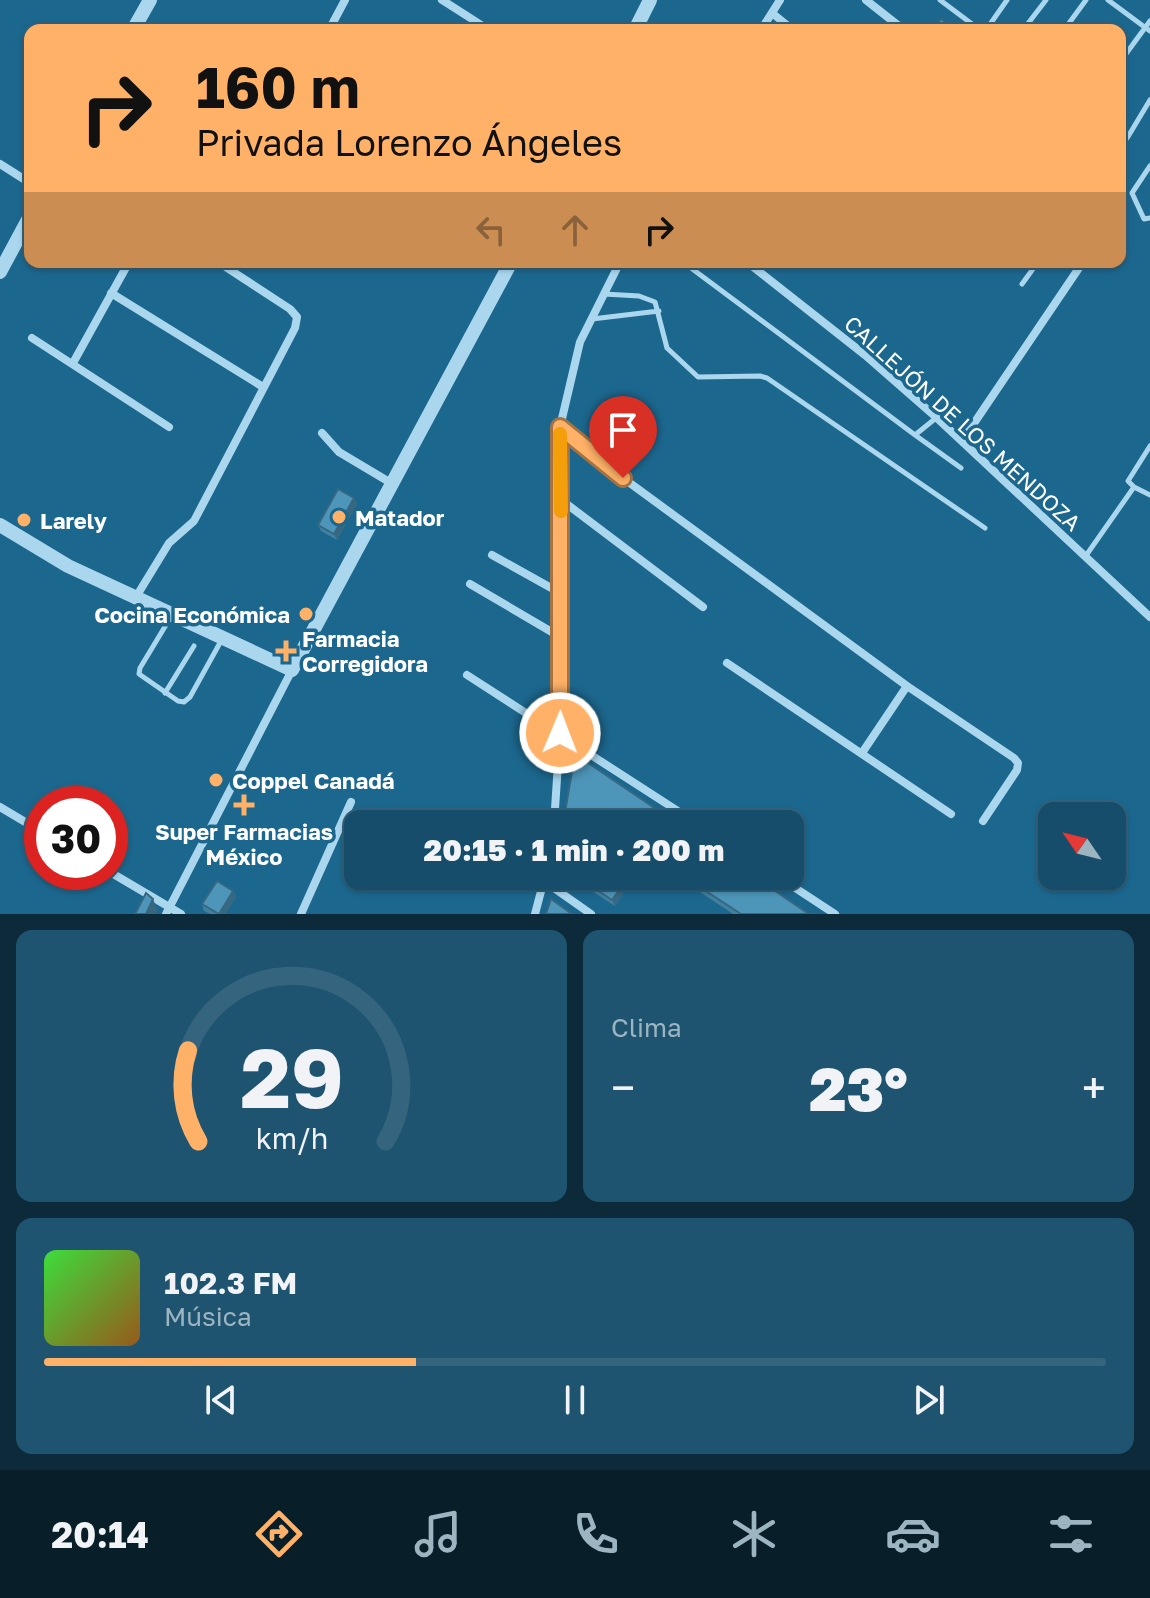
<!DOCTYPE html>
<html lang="es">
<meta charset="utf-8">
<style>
body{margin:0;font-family:"Golos Text",sans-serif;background:#1e5470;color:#f1f3f6;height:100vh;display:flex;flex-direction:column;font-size:30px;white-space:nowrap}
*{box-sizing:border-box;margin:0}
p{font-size:26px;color:#9db4c1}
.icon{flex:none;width:44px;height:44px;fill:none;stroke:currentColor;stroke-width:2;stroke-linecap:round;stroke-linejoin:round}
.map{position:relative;height:914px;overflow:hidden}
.details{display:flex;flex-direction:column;gap:16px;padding:16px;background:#0c2a3a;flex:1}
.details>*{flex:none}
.banner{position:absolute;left:24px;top:24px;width:1102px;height:244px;border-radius:16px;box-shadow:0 2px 6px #0004,0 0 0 2px #34647e;background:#feb167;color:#111;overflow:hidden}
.needle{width:52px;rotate:305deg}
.tools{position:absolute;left:1038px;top:802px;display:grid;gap:16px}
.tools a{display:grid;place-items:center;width:88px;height:88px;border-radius:16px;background:#154d6a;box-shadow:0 2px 6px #0004,0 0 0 2px #34647e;font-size:40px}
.speed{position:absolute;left:24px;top:786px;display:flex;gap:16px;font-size:40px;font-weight:700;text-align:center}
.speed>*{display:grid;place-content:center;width:104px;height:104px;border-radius:50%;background:#154d6a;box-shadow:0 2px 6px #0004,0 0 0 2px #34647e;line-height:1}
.speed .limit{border:12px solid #d22;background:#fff;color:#111}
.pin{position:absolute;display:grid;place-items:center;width:68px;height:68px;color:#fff;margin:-82px -34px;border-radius:50% 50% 50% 0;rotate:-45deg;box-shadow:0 0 8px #0007}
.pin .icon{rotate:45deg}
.me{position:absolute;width:88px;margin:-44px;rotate:1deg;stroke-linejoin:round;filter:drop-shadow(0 0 6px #0008)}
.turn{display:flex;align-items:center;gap:28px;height:168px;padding:0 40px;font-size:36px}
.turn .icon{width:104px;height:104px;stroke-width:2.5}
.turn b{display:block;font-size:56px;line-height:68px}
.lanes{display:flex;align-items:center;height:76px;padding:0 40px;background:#0003;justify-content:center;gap:40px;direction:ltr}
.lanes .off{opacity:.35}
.big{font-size:60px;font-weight:800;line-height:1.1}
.details .tile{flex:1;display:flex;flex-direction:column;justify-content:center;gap:12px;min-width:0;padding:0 28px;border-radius:16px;background:#1e5470}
.details .dial{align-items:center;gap:0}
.dial svg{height:208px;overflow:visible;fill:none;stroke:#34647e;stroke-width:7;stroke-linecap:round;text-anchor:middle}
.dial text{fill:#f1f3f6;stroke:none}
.song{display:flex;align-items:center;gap:24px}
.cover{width:96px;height:96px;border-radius:12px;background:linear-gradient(135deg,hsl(120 70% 55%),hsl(30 70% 35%))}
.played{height:8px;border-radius:4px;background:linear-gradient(90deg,#feb167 35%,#34647e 35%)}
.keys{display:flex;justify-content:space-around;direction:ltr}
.heat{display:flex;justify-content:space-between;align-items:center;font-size:44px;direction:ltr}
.details .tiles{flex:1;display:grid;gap:16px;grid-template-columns:1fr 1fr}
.tile:last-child{grid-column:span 2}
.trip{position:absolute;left:344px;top:810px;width:460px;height:80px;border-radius:16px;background:#154d6a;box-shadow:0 2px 6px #0004,0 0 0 2px #34647e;font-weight:800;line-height:80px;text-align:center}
.tab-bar{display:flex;height:128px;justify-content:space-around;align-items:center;background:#081f2a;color:#9db4c1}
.tab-bar .icon{width:56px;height:56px}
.tab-bar .active{color:#feb167}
.tab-bar b{font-size:36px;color:#f1f3f6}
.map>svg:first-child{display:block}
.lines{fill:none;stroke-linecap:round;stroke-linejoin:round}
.service{stroke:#aad7ee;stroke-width:5}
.minor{stroke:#aad7ee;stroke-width:8}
.tertiary{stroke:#aad7ee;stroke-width:14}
.wall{fill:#42809f}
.shaded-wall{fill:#366882}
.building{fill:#4d95b9;stroke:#366882;stroke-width:2}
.route-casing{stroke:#a57343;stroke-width:20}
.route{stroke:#feb167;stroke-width:14}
.slow{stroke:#f59e0b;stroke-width:14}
.poi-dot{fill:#feb167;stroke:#1c678e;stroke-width:3}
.labels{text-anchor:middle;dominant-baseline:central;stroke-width:7;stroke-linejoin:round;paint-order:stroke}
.street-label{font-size:22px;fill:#fff;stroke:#1c678e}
.poi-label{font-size:22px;font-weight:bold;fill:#fff;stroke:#1c678e;text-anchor:start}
</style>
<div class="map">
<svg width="1150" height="914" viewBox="0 0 1150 914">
<rect width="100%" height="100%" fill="#1c678e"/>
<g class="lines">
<!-- service -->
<path class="service" d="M940,0L980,30
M1108,0L1150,31
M986,30L1007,0
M1023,30L1046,0
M1064,30L1086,0
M1120,62L1150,21
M1120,129L1129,135L1150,100
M1120,148L1129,135
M1150,166L1132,193L1144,219L1150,218
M683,262L915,435
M1022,284L1038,262
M604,294L639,296L655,302L667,348L698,377L760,376L767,378L985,528
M592,319L659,311
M936,418L915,435L961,468
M1150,446L1128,481L1134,487L1150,495
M1085,557L1134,487
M172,615L140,668L139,674L178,701L184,702L190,697L221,641
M165,693L194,646"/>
<!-- minor -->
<path class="minor" d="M442,0L489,30
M866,0L904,30
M772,13L793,30
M329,30L345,0
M761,30L780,0
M0,164L30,183
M747,262L865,355L937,418L1150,617
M111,293L263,387
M32,338L169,427
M73,363L129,262
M560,427L623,478L907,686L1014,758L1018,763L1017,770L983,821
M322,433L339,452L391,483
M962,441L1083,262
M560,499L703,607
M492,555L562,594
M470,584L562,638
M136,597L169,543L194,521L295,328L297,317L290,309L218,262
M727,663L951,814
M467,675L698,824
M862,753L907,686
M0,807L42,832
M554,824L560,733V427L580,342L620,262
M110,872L181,914
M777,876L835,914
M544,881L591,914
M166,914L292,670
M301,914L351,802
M535,914L545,876"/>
<!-- tertiary -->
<path class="tertiary" d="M133,30L150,0
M635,30L650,0
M0,272L30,216
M0,525L68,566L292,670L511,262"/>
</g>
<!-- wall -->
<path class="wall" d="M354,498L357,504L337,540L321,531L318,525Z
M569,876H611L622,886L624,892L615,906Z
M676,876H753L809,914H733Z
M233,891L236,897L225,914H210L204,911L202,904Z"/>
<!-- shaded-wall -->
<path class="shaded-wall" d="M354,498L357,504L337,540L334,534Z
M622,886L624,892L615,906L612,900Z
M233,891L236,897L225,914H219Z
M153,899L158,911L156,914H146Z"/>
<!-- building -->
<path class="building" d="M941,19L956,30H933Z
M338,489L354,498L334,534L318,525Z
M575,754L678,824H605L597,819L594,824H563Z
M576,876H611L622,886L612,900Z
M683,876H753L809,914H741Z
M217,881L233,891L219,914L202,904Z
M146,893L153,899L146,914H135Z
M551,899L572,914H546Z"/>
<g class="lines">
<!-- route casing -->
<g class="route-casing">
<path id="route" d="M560,733V427L623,478"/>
</g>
<!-- route -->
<use href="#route" class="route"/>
<!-- slow -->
<path class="slow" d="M560,434L561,511"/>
</g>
<!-- markers -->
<g class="poi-dot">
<circle cx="339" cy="517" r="8"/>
<circle cx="24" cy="520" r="8"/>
<circle cx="306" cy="614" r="8"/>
<path d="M282 639h8v8h8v8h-8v8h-8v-8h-8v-8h8z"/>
<circle cx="216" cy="780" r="8"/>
<path d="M240 793h8v8h8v8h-8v8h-8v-8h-8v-8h8z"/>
</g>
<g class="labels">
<!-- street labels -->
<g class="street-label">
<text transform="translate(963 423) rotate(42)">CALLEJÓN DE LOS MENDOZA</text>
</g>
<!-- poi labels -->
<g class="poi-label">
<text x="355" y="517">Matador</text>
<text x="40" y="520">Larely</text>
<text x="290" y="614" text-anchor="end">Cocina Económica</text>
<text x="302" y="638">Farmacia<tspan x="302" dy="25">Corregidora</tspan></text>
<text x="232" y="780">Coppel Canadá</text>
<text x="244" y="831" text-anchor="middle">Super Farmacias<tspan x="244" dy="25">México</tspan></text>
</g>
</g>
</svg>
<div class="tools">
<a><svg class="needle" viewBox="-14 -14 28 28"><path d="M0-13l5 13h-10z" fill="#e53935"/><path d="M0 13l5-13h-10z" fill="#9db4c1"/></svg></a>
</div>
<div class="speed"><div class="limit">30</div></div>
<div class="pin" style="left:623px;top:478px;background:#d93025"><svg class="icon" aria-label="arrive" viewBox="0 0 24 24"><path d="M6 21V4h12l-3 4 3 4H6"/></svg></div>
<svg class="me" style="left:560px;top:733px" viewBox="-20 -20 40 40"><circle r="17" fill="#feb167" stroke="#fff" stroke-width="3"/><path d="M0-11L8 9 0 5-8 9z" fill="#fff"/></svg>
<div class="trip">20:15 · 1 min · 200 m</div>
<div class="banner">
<div class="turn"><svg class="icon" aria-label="right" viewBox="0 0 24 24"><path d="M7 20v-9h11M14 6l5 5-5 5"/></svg><div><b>160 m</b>Privada Lorenzo Ángeles</div></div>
<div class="lanes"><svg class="icon off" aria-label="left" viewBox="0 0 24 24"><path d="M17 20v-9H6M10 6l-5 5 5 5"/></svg><svg class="icon off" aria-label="ahead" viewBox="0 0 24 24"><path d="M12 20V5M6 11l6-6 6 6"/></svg><svg class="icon" aria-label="right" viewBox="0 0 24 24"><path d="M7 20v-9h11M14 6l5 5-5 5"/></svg></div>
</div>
</div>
<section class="details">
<div class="tiles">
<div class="tile dial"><svg viewBox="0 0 100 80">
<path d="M14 69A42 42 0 1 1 86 69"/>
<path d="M14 69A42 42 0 0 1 10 34" stroke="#feb167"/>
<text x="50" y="56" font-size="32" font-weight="700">29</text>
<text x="50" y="72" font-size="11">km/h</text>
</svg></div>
<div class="tile"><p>Clima</p>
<div class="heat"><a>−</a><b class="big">23°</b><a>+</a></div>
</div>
<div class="tile">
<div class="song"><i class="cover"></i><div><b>102.3 FM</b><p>Música</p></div></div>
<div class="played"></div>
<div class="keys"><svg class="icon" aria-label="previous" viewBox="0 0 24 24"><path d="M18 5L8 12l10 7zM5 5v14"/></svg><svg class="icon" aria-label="pause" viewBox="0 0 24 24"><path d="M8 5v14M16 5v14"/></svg><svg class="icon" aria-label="next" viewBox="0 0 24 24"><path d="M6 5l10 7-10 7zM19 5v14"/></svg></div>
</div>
</div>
</section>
<nav class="tab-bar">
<b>20:14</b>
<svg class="icon active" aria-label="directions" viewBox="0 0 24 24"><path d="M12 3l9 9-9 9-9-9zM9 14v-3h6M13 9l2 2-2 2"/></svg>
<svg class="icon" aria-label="music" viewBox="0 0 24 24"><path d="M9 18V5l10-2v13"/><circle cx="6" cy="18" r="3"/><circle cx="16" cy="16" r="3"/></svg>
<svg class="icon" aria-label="phone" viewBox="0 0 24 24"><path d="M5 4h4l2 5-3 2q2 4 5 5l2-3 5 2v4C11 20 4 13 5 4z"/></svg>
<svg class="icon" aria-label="climate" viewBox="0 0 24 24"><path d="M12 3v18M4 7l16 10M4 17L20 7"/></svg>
<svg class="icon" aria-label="car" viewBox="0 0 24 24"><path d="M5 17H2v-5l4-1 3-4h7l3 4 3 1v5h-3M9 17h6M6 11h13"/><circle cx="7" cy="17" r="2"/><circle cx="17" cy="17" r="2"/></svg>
<svg class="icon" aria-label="filters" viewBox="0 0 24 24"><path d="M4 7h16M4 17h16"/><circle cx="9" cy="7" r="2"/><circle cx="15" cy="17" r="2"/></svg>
</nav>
